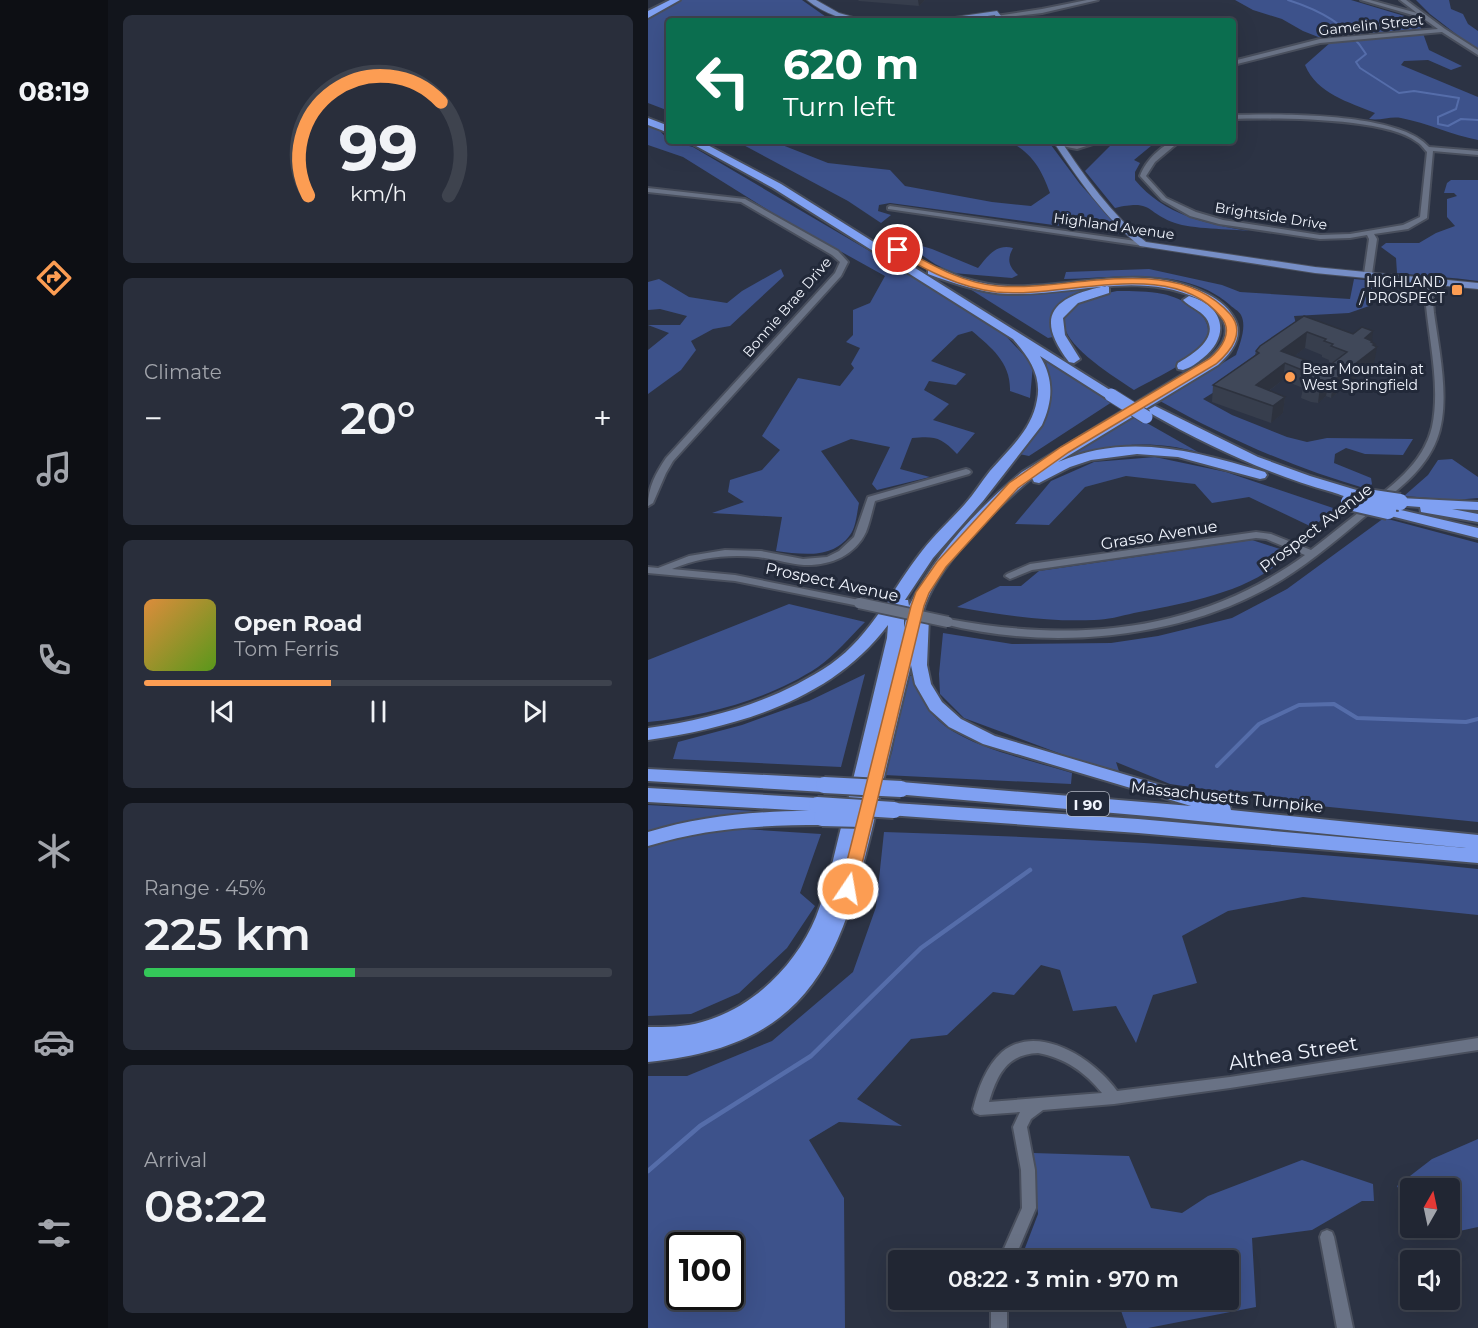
<!DOCTYPE html>
<meta charset="utf-8">
<style>
body{margin:0;font-family:Montserrat,sans-serif;background:#292e3b;color:#f1f3f6;height:100vh;display:flex;flex-direction:column;font-size:22px;white-space:nowrap}
*{box-sizing:border-box;margin:0}
p{font-size:20px;color:#a2a5ac}
.icon{flex:none;width:33px;height:33px;fill:none;stroke:currentColor;stroke-width:2;stroke-linecap:round;stroke-linejoin:round}
.map{position:relative;flex:1;overflow:hidden}
.sheet{display:flex;flex-direction:column;gap:15px;padding:15px;background:#12151c;width:540px}
.sheet>*{flex:none}
.top-card{position:absolute;left:18px;top:18px;width:570px;height:126px;border-radius:6px;box-shadow:0 6px 24px #0002,0 0 0 2px #3e434e;background:#0b6e4f;color:#fff;overflow:hidden}
.needle{width:39px;rotate:9deg}
.tools{position:absolute;left:752px;top:1178px;display:grid;gap:12px}
.tools a{display:grid;place-items:center;width:60px;height:60px;border-radius:6px;background:#212633;box-shadow:0 6px 24px #0002,0 0 0 2px #3e434e;font-size:30px}
.speed{position:absolute;left:18px;top:1232px;display:flex;gap:12px;font-size:30px;font-weight:700;text-align:center}
.speed>*{display:grid;place-content:center;width:78px;height:78px;border-radius:50%;background:#212633;box-shadow:0 6px 24px #0002,0 0 0 2px #3e434e;line-height:1}
.speed .limit{border:3px solid #111;border-radius:9px;background:#fff;color:#111}
.pin{position:absolute;display:grid;place-items:center;width:51px;height:51px;color:#fff;margin:-26px;border:3px solid #fff;border-radius:50%;box-shadow:0 2px 6px #0007}
.me{position:absolute;width:66px;margin:-33px;rotate:12deg;stroke-linejoin:round;filter:drop-shadow(0 0 4px #0008)}
.turn{display:flex;align-items:center;gap:21px;height:126px;padding:0 18px;font-size:27px}
.turn .icon{width:78px;height:78px;stroke-width:2.5}
.turn b{display:block;font-size:42px;line-height:51px}
.big{font-size:45px;font-weight:600;line-height:1.1}
.sheet .tile{flex:1;display:flex;flex-direction:column;justify-content:center;gap:9px;min-width:0;padding:0 21px;border-radius:9px;background:#292e3b}
.sheet .dial{align-items:center;gap:0}
.dial svg{height:156px;overflow:visible;fill:none;stroke:#3e434e;stroke-width:7;stroke-linecap:round;text-anchor:middle}
.dial text{fill:#f1f3f6;stroke:none}
.song{display:flex;align-items:center;gap:18px}
.cover{width:72px;height:72px;border-radius:9px;background:linear-gradient(135deg,hsl(30 70% 55%),hsl(90 70% 35%))}
.played{height:6px;border-radius:3px;background:linear-gradient(90deg,#fc9d53 40%,#3e434e 40%)}
.keys{display:flex;justify-content:space-around;direction:ltr}
.heat{display:flex;justify-content:space-between;align-items:center;font-size:33px;direction:ltr}
.charge{height:9px;border-radius:4px;background:linear-gradient(90deg,#34c759 45%,#3e434e 0)}
.trip{position:absolute;left:240px;top:1250px;width:351px;height:60px;border-radius:6px;background:#212633;box-shadow:0 6px 24px #0002,0 0 0 2px #3e434e;font-weight:600;line-height:60px;text-align:center}
main{display:flex;flex:1;min-height:0}
.tab-bar{display:flex;flex-direction:column;width:108px;justify-content:space-around;align-items:center;background:#0d0f14;color:#a2a5ac}
.tab-bar .icon{width:42px;height:42px}
.tab-bar .current{color:#fc9d53}
.tab-bar b{font-size:27px;color:#f1f3f6}
.map>svg:first-child{display:block}
.green{fill:#3d528b;fill-rule:evenodd}
.lines{fill:none;stroke-linecap:round;stroke-linejoin:round}
.stream-far2{stroke:#556daa;stroke-width:2}
.stream-far1{stroke:#556daa;stroke-width:4}
.stream{stroke:#556daa;stroke-width:4.5}
.minor-casing{stroke:#494f5d;stroke-width:4}
.major-casing{stroke:#494f5d;stroke-width:2}
.highway-casing{stroke:#494f5d;stroke-width:4}
.minor{fill:#697285;fill-rule:evenodd}
.major{fill:#768ec6;fill-rule:evenodd}
.highway{fill:#7fa0f2;fill-rule:evenodd}
.minor-bridge-casing{stroke:#494f5d;stroke-width:14;stroke-linecap:butt}
.highway-bridge-far1-casing{stroke:#494f5d;stroke-width:15;stroke-linecap:butt}
.highway-bridge-casing{stroke:#494f5d;stroke-width:20;stroke-linecap:butt}
.minor-bridge{stroke:#697285;stroke-width:10}
.highway-bridge-far1{stroke:#7fa0f2;stroke-width:13}
.highway-bridge{stroke:#7fa0f2;stroke-width:16}
.wall{fill:#373e4d;fill-rule:evenodd}
.shaded-wall{fill:#2d323e}
.building{fill:#404859;stroke:#2d323e;stroke-width:1.5;fill-rule:evenodd}
.route{fill:#fc9d53;stroke:#a46636;stroke-width:1.5}
.poi-dot{fill:#fc9d53;stroke:#222939;stroke-width:2}
.labels{text-anchor:middle;dominant-baseline:central;stroke-width:6;stroke-linejoin:round;paint-order:stroke}
.far-street-label{font-size:14px;fill:#f1f5fe;stroke:#222939}
.far-poi-label{font-size:14px;fill:#f1f5fe;stroke:#222939;text-anchor:end}
.shield{fill:#222939;stroke:#b3b8c3;stroke-width:1.5}
.shield-label{font-size:15px;font-weight:bold;fill:#f1f5fe}
.street-label{font-size:16px;fill:#f1f5fe;stroke:#222939}
.near-street-label{font-size:20px;fill:#f1f5fe;stroke:#222939}
</style>
<main>
<nav class="tab-bar">
<b>08:19</b>
<svg class="icon current" aria-label="directions" viewBox="0 0 24 24"><path d="M12 3l9 9-9 9-9-9zM9 14v-3h6M13 9l2 2-2 2"/></svg>
<svg class="icon" aria-label="music" viewBox="0 0 24 24"><path d="M9 18V5l10-2v13"/><circle cx="6" cy="18" r="3"/><circle cx="16" cy="16" r="3"/></svg>
<svg class="icon" aria-label="phone" viewBox="0 0 24 24"><path d="M5 4h4l2 5-3 2q2 4 5 5l2-3 5 2v4C11 20 4 13 5 4z"/></svg>
<svg class="icon" aria-label="climate" viewBox="0 0 24 24"><path d="M12 3v18M4 7l16 10M4 17L20 7"/></svg>
<svg class="icon" aria-label="car" viewBox="0 0 24 24"><path d="M5 17H2v-5l4-1 3-4h7l3 4 3 1v5h-3M9 17h6M6 11h13"/><circle cx="7" cy="17" r="2"/><circle cx="17" cy="17" r="2"/></svg>
<svg class="icon" aria-label="filters" viewBox="0 0 24 24"><path d="M4 7h16M4 17h16"/><circle cx="9" cy="7" r="2"/><circle cx="15" cy="17" r="2"/></svg>
</nav>
<section class="sheet">
<div class="tile dial"><svg viewBox="0 0 100 80">
<path d="M14 69A42 42 0 1 1 86 69"/>
<path d="M14 69A42 42 0 0 1 82 21" stroke="#fc9d53"/>
<text x="50" y="56" font-size="32" font-weight="700">99</text>
<text x="50" y="72" font-size="11">km/h</text>
</svg></div>
<div class="tile"><p>Climate</p>
<div class="heat"><a>−</a><b class="big">20°</b><a>+</a></div>
</div>
<div class="tile">
<div class="song"><i class="cover"></i><div><b>Open Road</b><p>Tom Ferris</p></div></div>
<div class="played"></div>
<div class="keys"><svg class="icon" aria-label="previous" viewBox="0 0 24 24"><path d="M18 5L8 12l10 7zM5 5v14"/></svg><svg class="icon" aria-label="pause" viewBox="0 0 24 24"><path d="M8 5v14M16 5v14"/></svg><svg class="icon" aria-label="next" viewBox="0 0 24 24"><path d="M6 5l10 7-10 7zM19 5v14"/></svg></div>
</div>
<div class="tile"><p>Range · 45%</p><b class="big">225 km</b><div class="charge"></div></div>
<div class="tile"><p>Arrival</p><b class="big">08:22</b></div>
</section>
<div class="map">
<svg width="830" height="1328" viewBox="0 0 830 1328">
<rect width="100%" height="100%" fill="#2c3344"/>
<!-- green -->
<path class="green" d="M33,0H154L181,19L190,21H21V111L0,103V19Z
M587,0H703L763,18L772,25L781,50L814,66L803,70L780,60L756,61L753,65L830,97V140C804,135 779,123 753,118C742,116 733,121 721,119L727,113C701,102 669,94 657,65L683,42L655,31L634,19L605,10Z
M768,0H801L803,9L815,14L820,24L830,31V51L782,14Z
M0,126L12,131L21,141L45,147L281,286L355,333L385,365L382,398L362,391C363,363 344,348 324,331L310,335L283,361L318,374L308,385L281,381L276,390L301,404L285,420L327,433L309,454C293,437 287,436 264,438L252,469L282,477L229,490L224,484L242,447L203,439L173,451L211,503C209,512 208,528 202,535C184,560 153,554 128,551L134,517L64,513L96,502L80,492L82,480L114,470L132,450L114,436L150,378L192,386L206,368L203,364L212,348L198,342L205,335V310L222,303L237,276L136,220L35,157L0,145Z
M88,141H124L180,163L242,170L257,186L344,202L383,206L402,193C394,171 386,156 366,144L368,141H400L432,184L466,222L473,234L242,203L231,205L230,211L243,215L233,223L200,201Z
M463,141H509L486,160L492,163L487,172V180C516,215 558,224 601,231C582,229 543,229 527,223C497,213 506,199 467,208L437,171L464,144Z
M803,180H830V281C803,277 776,276 749,273L748,258L733,247L738,243H771L788,233L807,226L799,217V199L809,196L806,193H796L799,183Z
M250,239L284,249L330,268C339,257 348,243 365,248C359,259 360,266 370,275L364,278L305,273L287,264Z
M133,269L136,276L82,326L65,329L43,341L48,350L33,370L0,394V350L21,333L0,325H32L39,316L12,309L0,310V282L11,279L41,297L79,303L94,291Z
M501,269L574,285L592,292L702,299L706,279L729,281L722,292L724,305L701,313L646,316L649,328L595,374L555,399L584,415L639,437L659,442L679,438L765,439L755,455L717,454L698,448L687,454L686,463L723,478L724,484L719,489C646,468 578,438 512,401L588,355C592,344 599,326 593,315C591,311 585,308 582,305C538,266 470,278 416,279L418,272Z
M314,284L334,289L452,287C427,291 396,307 405,337L400,338Z
M469,291C485,291 500,291 515,294C539,299 577,322 552,348C536,366 507,378 486,390C438,359 365,310 469,291Z
M398,360L464,402L381,456L371,454C387,434 405,414 403,387C403,378 398,368 398,360Z
M483,414L550,452C497,438 459,445 408,461Z
M507,457L578,472L688,509L664,527L601,497L564,503L547,484L478,476L437,487L401,525L367,524L403,481L446,462Z
M804,459L830,477V498L807,500L756,496L780,475L790,460Z
M736,518L830,543V822L612,800L616,792L570,791L522,784L468,762L471,771L424,758L316,718L292,694L291,674L295,633L364,644L463,643L510,636L584,618L639,589Z
M604,540L641,552C611,591 534,604 486,613C473,616 459,620 446,620C399,622 355,615 309,607L352,586H373L391,571Z
M141,604L217,622C202,637 187,655 170,667C122,699 57,716 0,722V660Z
M217,674L193,767L25,759L30,742L94,725L161,701Z
M258,676H265C271,691 279,709 290,720C318,747 386,761 424,773L423,784L236,775L244,752Z
M0,805L123,812L47,819L0,832Z
M64,827L173,834L152,893L167,906L139,948L91,993L43,1014L0,1016V848L24,836Z
M236,832C435,838 633,849 830,869V915L655,897L580,911L534,936L549,983L505,995L488,1043L468,1006L425,1011L412,970L393,965L366,995L345,992L299,1035L263,1039L209,1099L254,1126L191,1122L161,1140L196,1198L197,1328H0V1076H39L124,1041L205,972L228,907ZM32,1245H82V1296H32Z
M830,1139V1227L779,1238L773,1227H801V1188H762V1208L749,1186L784,1159Z
M385,1153L481,1156L503,1208L534,1213L560,1196L654,1160L725,1184L726,1201H714L664,1230L604,1238L608,1307L500,1328H479L469,1299H580V1260H382L377,1248L390,1214Z"/>
<g class="lines">
<!-- stream-far2 -->
<path class="stream-far2" d="M640,0C672,10 700,25 718,54L708,62L712,68L751,93L766,91L811,98L808,109L790,117V124L800,126L813,119L830,120"/>
<!-- stream-far1 -->
<path class="stream-far1" d="M569,766L611,724L651,705L686,704L709,718L818,722L830,719"/>
<!-- stream -->
<path class="stream" d="M0,1171L52,1126L163,1056L273,948L382,870"/>
<!-- minor casing -->
<g class="minor-casing">
<path id="minor" d="M439,0H450L394,13L351,18L348,16L394,9Z
M713,0H722L769,13L752,0H758L797,29L830,50V55L794,32L672,43L585,65V61L672,39L790,29L772,16H768Z
M585,115C631,114 750,112 781,147L830,151V155L785,151L779,218L760,229L726,234L729,239L724,274L720,276L716,274L721,239L719,235L702,238L672,239L571,224L542,216L514,200L492,176C497,161 516,141 532,141L507,162L498,176L518,198L548,212L575,220L672,235L702,234L755,225L772,217L779,152C776,149 773,144 769,142C737,117 626,118 585,119Z
M444,141H454L429,149L409,145L412,143L429,145Z
M0,188L97,199L190,251L200,262L193,276L25,461L18,473L5,503L0,506C0,487 8,473 18,458L187,273L192,262L184,255L93,202L0,192Z
M242,206L495,242L499,244L495,246L240,209V207Z
M778,279L785,281C784,292 785,302 786,313C791,350 803,403 789,439C776,474 742,495 715,518C684,544 652,571 616,590C523,640 398,650 296,624L295,622L296,620L300,619C427,643 550,633 657,555L618,539L608,538L384,570L362,579L357,576L359,574L382,564L608,532L623,534L663,550C679,538 694,525 710,513C739,489 775,466 784,427C793,385 780,337 777,294Z
M318,469L321,470L323,472L321,474L227,501C224,511 222,522 218,532C207,556 181,566 156,565C141,564 126,559 110,557C81,554 51,557 24,569L87,575L211,600L216,603L215,605L211,606L87,581L0,573V567L10,568L41,556L77,550L113,551L155,559L179,557L191,551L206,537L220,497Z
M830,1038V1050L582,1088L466,1104L395,1110L383,1119L379,1127L387,1170L388,1208L366,1260H351L374,1208L373,1170L365,1127L372,1112L332,1115L327,1113L325,1109C330,1089 338,1066 354,1052C391,1022 447,1060 469,1091L582,1077ZM390,1053C417,1058 437,1072 454,1093L341,1102C349,1075 359,1054 390,1053Z
M679,1230L684,1232L686,1237L705,1328H689L672,1237L674,1232Z
M343,1299H359V1328H343Z"/>
</g>
<!-- major casing -->
<g class="major-casing">
<path id="major" d="M159,0H168L191,13L219,21C196,21 177,14 159,0Z
M349,11L357,21H349L347,15L301,21H279Z
M405,141H413C437,177 464,215 498,242L667,267L830,283V289L667,273L492,246C457,218 429,178 405,141Z"/>
</g>
<!-- highway casing -->
<g class="highway-casing">
<path id="highway" d="M22,0H32L0,18V11Z
M0,118L21,126V133L0,125Z
M39,141H52L133,184L470,395L468,398H458L392,356C406,379 405,401 394,425L335,501L285,558L257,600H260L261,606C288,553 329,509 374,472L560,359C572,349 583,336 575,320C570,310 560,304 551,299C490,270 425,296 360,294C333,293 305,283 280,274V268C291,266 304,274 315,278C329,282 345,286 360,286C425,289 492,262 555,292C568,298 579,305 586,318C597,336 583,353 570,365L410,462C480,432 547,451 617,472L619,475L617,478L612,479L530,457L489,454L443,460L422,467L391,483L386,482L384,478C349,507 286,568 275,612L281,617L279,665L283,684L294,702L313,719L347,736L509,784L581,803L583,810L830,835V863L490,833L240,815L237,810L240,805L246,803L490,819L818,848L511,817L247,794L244,789L247,784L253,782L543,806L335,744L301,727L282,710L267,684L263,665C250,718 237,772 225,825C191,966 159,1046 0,1062V1027C18,1027 37,1027 54,1022C105,1008 148,965 168,917C181,884 187,849 196,816C211,756 225,697 239,638L240,625C184,700 89,727 0,740V728C66,719 128,701 183,664C224,635 244,589 274,551C287,534 303,520 317,504C326,494 333,482 342,471C361,449 384,430 389,400C394,376 381,357 365,339L125,188ZM261,606L256,628V619Z
M457,286L461,287V293L430,303L415,318L417,335L432,359L426,363L421,362C385,315 406,297 457,286Z
M541,296C576,306 583,335 555,358C549,363 542,368 535,370L530,369L529,366L530,363C544,355 572,338 558,318C552,310 542,307 535,300Z
M507,406L610,457L662,476L715,492L717,495L715,498C705,501 694,495 684,492C620,474 560,446 502,413L500,410Z
M752,498L830,502V510L804,509L830,514V522L773,512L772,507L747,505L745,502Z
M740,507L830,528V538L735,514L733,511L735,508Z
M0,769L176,778L182,780L185,785L182,790L176,792L0,781Z
M0,788L169,798L175,800L178,805L175,810L171,811L180,813L183,818L180,823L174,825C114,825 57,828 0,846V832C53,816 106,811 161,811L0,802Z"/>
</g>
<!-- minor -->
<use href="#minor" class="minor"/>
<!-- major -->
<use href="#major" class="major"/>
<!-- highway -->
<use href="#highway" class="highway"/>
<!-- minor-bridge casing -->
<g class="minor-bridge-casing">
<path id="minor-bridge" d="M211,603L300,622"/>
</g>
<!-- highway-bridge-far1 casing -->
<g class="highway-bridge-far1-casing">
<path id="highway-bridge-far1" d="M463,395L498,417"/>
</g>
<!-- highway-bridge casing -->
<g class="highway-bridge-casing">
<path id="highway-bridge" d="M725,498L752,502
M701,502L740,511
M176,785L253,789
M169,805L246,810
M174,818L215,819"/>
</g>
<!-- minor-bridge -->
<use href="#minor-bridge" class="minor-bridge"/>
<!-- highway-bridge-far1 -->
<use href="#highway-bridge-far1" class="highway-bridge-far1"/>
<!-- highway-bridge -->
<use href="#highway-bridge" class="highway-bridge"/>
</g>
<!-- wall -->
<path class="wall" d="M210,0H277L271,6L211,1Z
M656,316L724,341V343L727,346L726,363L683,398L678,396L670,403L663,402L653,398L655,388L635,380L621,391L637,397L635,413L623,423L564,402L565,385L607,355L608,351ZM657,348L674,355V357L681,360V362L684,363L678,368L646,356Z"/>
<!-- shaded-wall -->
<path class="shaded-wall" d="M270,0H277L271,6Z
M725,331L723,351L725,345L727,344V348L729,347L726,363L683,398L685,381L717,338Z
M659,332L657,348L631,367L633,351Z
M637,363L635,380L608,400V385Z
M681,380L678,396L670,403L672,386Z
M637,397L635,413L623,423L625,406Z"/>
<!-- building -->
<path class="building" d="M656,316L705,334L714,327L725,331L717,338L724,341L723,342L727,344L725,345L729,347L685,381L681,380L672,386L666,385L655,381L664,374L637,363L608,385L637,397L625,406L565,385L611,353L608,351L612,346ZM659,332L678,339L676,341L685,344L683,346L699,352L678,368L633,351Z"/>
<!-- route -->
<path class="route" d="M247,248H253C284,265 314,283 350,286C422,292 526,251 582,314C598,332 583,351 568,364L421,452L370,488L298,567L281,593L276,606L208,889L206,894L200,895L195,894L192,889L263,606L268,592L289,562L361,483L413,447L561,359C573,349 586,332 573,317C524,256 415,299 348,292C310,287 280,271 247,252Z"/>
<!-- markers -->
<g class="poi-dot">
<rect x="803" y="284" width="12" height="12" rx="3"/>
<circle cx="642" cy="377" r="6"/>
</g>
<g class="labels">
<!-- far-street labels -->
<g class="far-street-label">
<text transform="translate(723 25) rotate(-6)">Gamelin Street</text>
<text transform="translate(623 216) rotate(9)">Brightside Drive</text>
<text transform="translate(466 226) rotate(8)">Highland Avenue</text>
<text transform="translate(139 307) rotate(-49)">Bonnie Brae Drive</text>
</g>
<!-- far-poi labels -->
<g class="far-poi-label">
<text x="797" y="282">HIGHLAND<tspan x="797" dy="16">/ PROSPECT</tspan></text>
<text x="654" y="369" text-anchor="start">Bear Mountain at<tspan x="654" dy="16">West Springfield</tspan></text>
</g>
<!-- shield labels -->
<rect class="shield" x="419" y="792" width="42" height="24" rx="4.5"/>
<g class="shield-label">
<text x="440" y="804">I 90</text>
</g>
<!-- street labels -->
<g class="street-label">
<text transform="translate(668 528) rotate(-37)">Prospect Avenue</text>
<text transform="translate(511 535) rotate(-9)">Grasso Avenue</text>
<text transform="translate(184 582) rotate(12)">Prospect Avenue</text>
<text transform="translate(579 797) rotate(6)">Massachusetts Turnpike</text>
</g>
<!-- near-street labels -->
<g class="near-street-label">
<text transform="translate(645 1053) rotate(-9)">Althea Street</text>
</g>
</g>
</svg>
<div class="tools">
<a><svg class="needle" viewBox="-14 -14 28 28"><path d="M0-13l5 13h-10z" fill="#e53935"/><path d="M0 13l5-13h-10z" fill="#a2a5ac"/></svg></a>
<a><svg class="icon" aria-label="sound" viewBox="0 0 24 24"><path d="M4 9h4l5-4v14l-5-4H4zM17 9q2 3 0 6"/></svg></a>
</div>
<div class="speed"><div class="limit">100</div></div>
<div class="pin" style="left:250px;top:250px;background:#d93025"><svg class="icon" aria-label="arrive" viewBox="0 0 24 24"><path d="M6 21V4h12l-3 4 3 4H6"/></svg></div>
<svg class="me" style="left:200px;top:889px" viewBox="-20 -20 40 40"><circle r="17" fill="#fc9d53" stroke="#fff" stroke-width="3"/><path d="M0-11L8 9 0 5-8 9z" fill="#fff"/></svg>
<div class="trip">08:22 · 3 min · 970 m</div>
<div class="top-card">
<div class="turn"><svg class="icon" aria-label="left" viewBox="0 0 24 24"><path d="M17 20v-9H6M10 6l-5 5 5 5"/></svg><div><b>620 m</b>Turn left</div></div>
</div>
</div>
</main>
